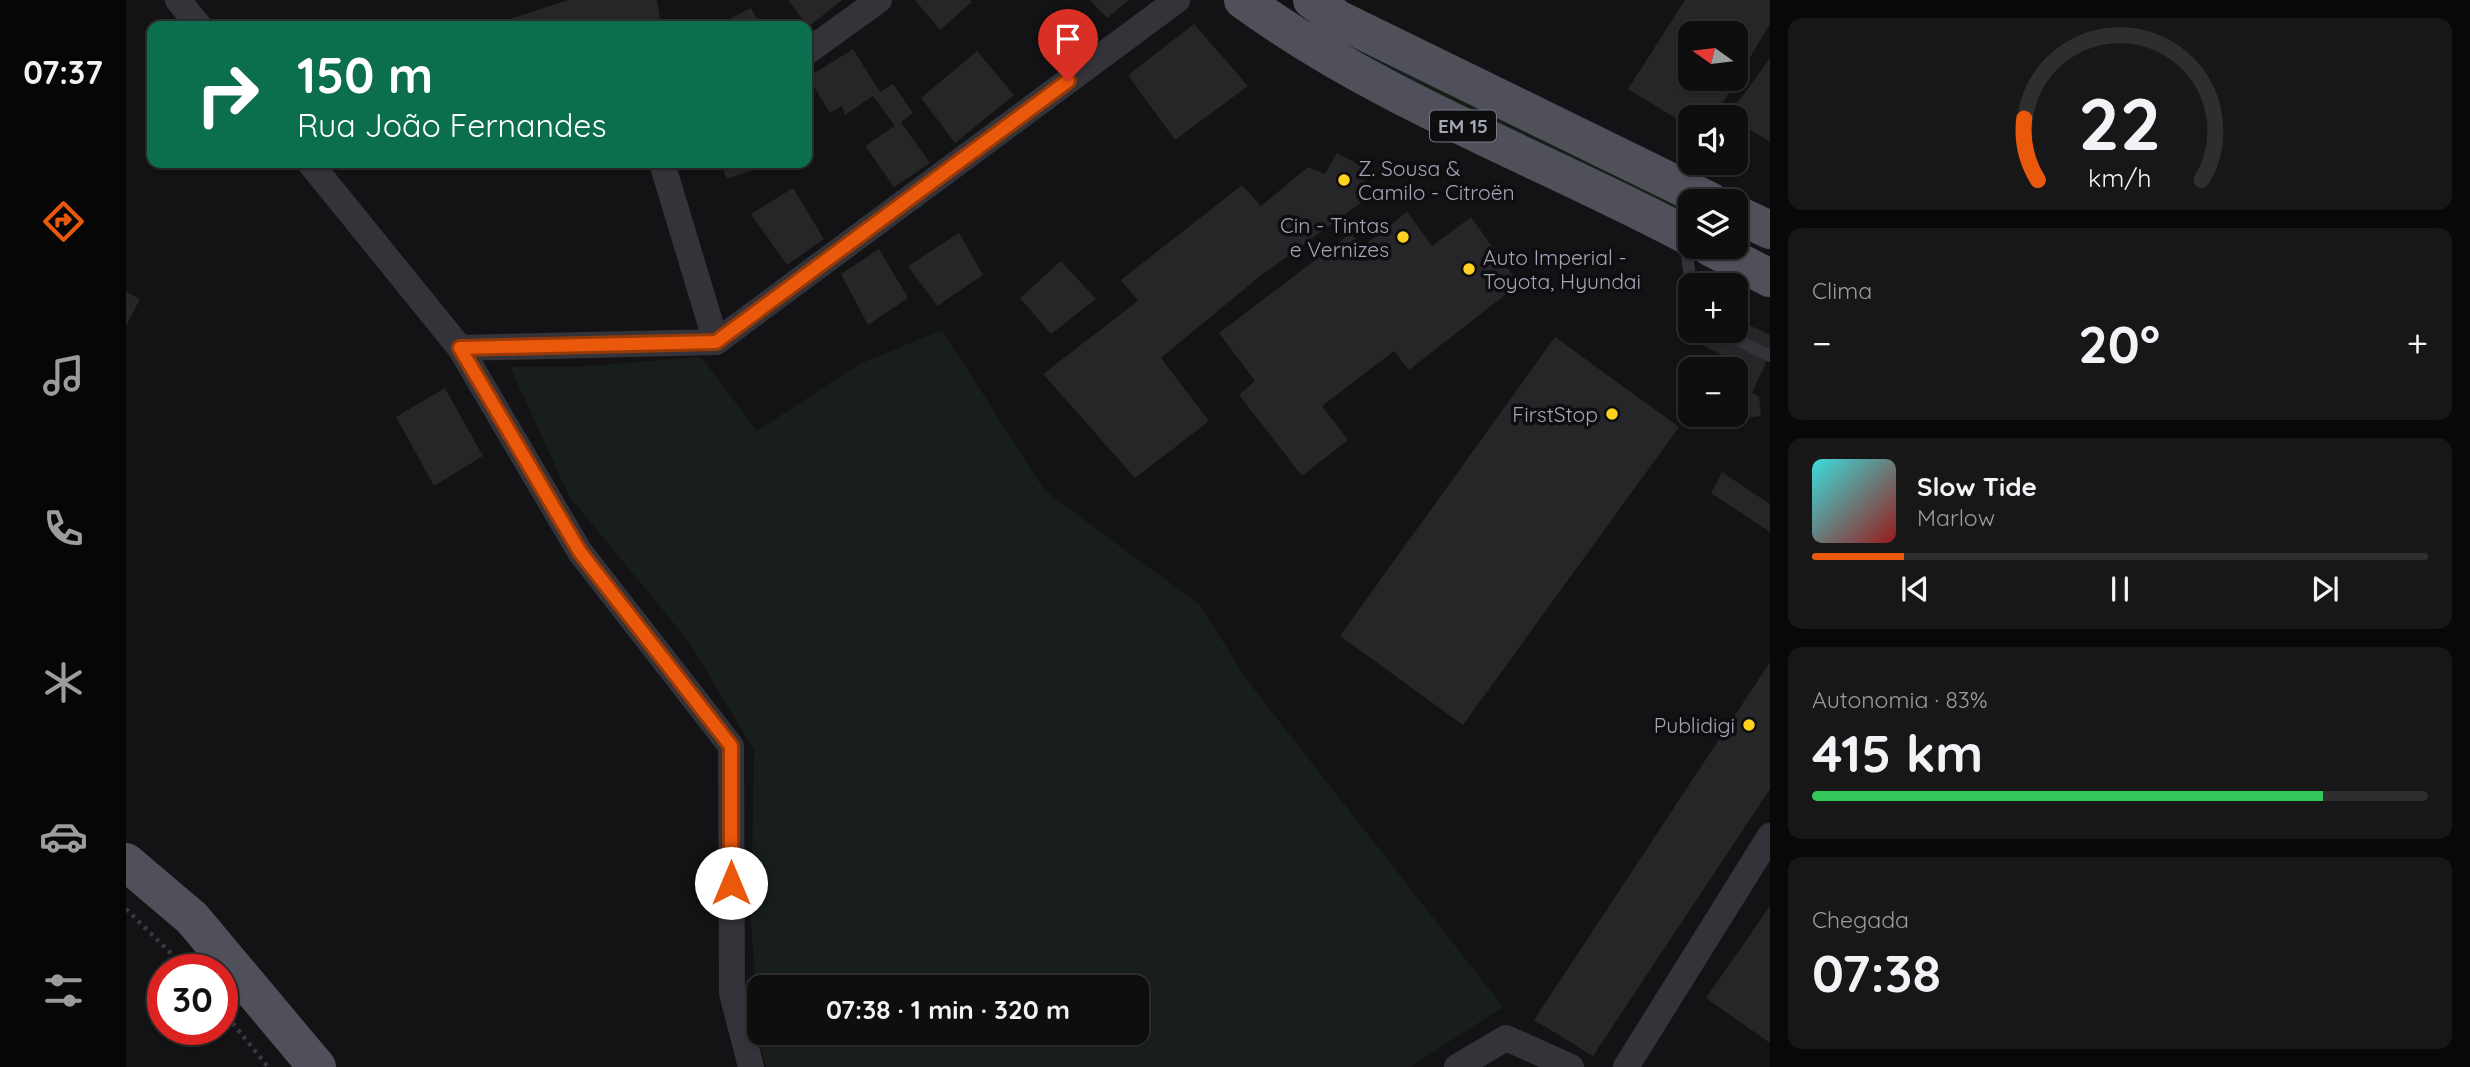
<!DOCTYPE html>
<html lang="pt">
<meta charset="utf-8">
<style>
body{margin:0;font-family:Quicksand,sans-serif;background:#171718;color:#f1f3f6;height:100vh;display:flex;flex-direction:column;font-size:26px;white-space:nowrap}
*{box-sizing:border-box;margin:0}
p{font-size:23px;color:#9b9c9e}
.icon{flex:none;width:38px;height:38px;fill:none;stroke:currentColor;stroke-width:2;stroke-linecap:round;stroke-linejoin:round}
.map{position:relative;flex:1;overflow:hidden}
.drawer{display:flex;flex-direction:column;gap:18px;padding:18px;background:#080808;width:700px}
.drawer>*{flex:none}
.guide{position:absolute;left:21px;top:21px;width:665px;height:147px;border-radius:14px;box-shadow:0 2px 5px #0004,0 0 0 2px #2e2e2f;background:#0b6e4f;color:#fff;overflow:hidden}
.needle{width:46px;rotate:284deg}
.controls{position:absolute;left:1552px;top:21px;display:grid;gap:14px}
.controls a{display:grid;place-items:center;width:70px;height:70px;border-radius:14px;background:#0e0e0f;box-shadow:0 2px 5px #0004,0 0 0 2px #2e2e2f;font-size:35px}
.speed{position:absolute;left:21px;top:954px;display:flex;gap:14px;font-size:35px;font-weight:700;text-align:center}
.speed>*{display:grid;place-content:center;width:91px;height:91px;border-radius:50%;background:#0e0e0f;box-shadow:0 2px 5px #0004,0 0 0 2px #2e2e2f;line-height:1}
.speed .limit{border:10px solid #d22;background:#fff;color:#111}
.pin{position:absolute;display:grid;place-items:center;width:60px;height:60px;color:#fff;margin:-72px -30px;border-radius:50% 50% 50% 0;rotate:-45deg;box-shadow:0 0 7px #0007}
.pin .icon{rotate:45deg}
.me{position:absolute;width:77px;margin:-38px;rotate:0deg;stroke-linejoin:round;filter:drop-shadow(0 0 5px #0008)}
.turn{display:flex;align-items:center;gap:24px;height:147px;padding:0 35px;font-size:32px}
.turn .icon{width:91px;height:91px;stroke-width:2.5}
.turn b{display:block;font-size:49px;line-height:60px}
.big{font-size:52px;font-weight:700;line-height:1.1}
.drawer .tile{flex:1;display:flex;flex-direction:column;justify-content:center;gap:10px;min-width:0;padding:0 24px;border-radius:14px;background:#171718}
.drawer .dial{align-items:center;gap:0}
.dial svg{height:182px;overflow:visible;fill:none;stroke:#2e2e2f;stroke-width:7;stroke-linecap:round;text-anchor:middle}
.dial text{fill:#f1f3f6;stroke:none}
.song{display:flex;align-items:center;gap:21px}
.cover{width:84px;height:84px;border-radius:10px;background:linear-gradient(135deg,hsl(180 70% 55%),hsl(0 70% 35%))}
.played{height:7px;border-radius:4px;background:linear-gradient(90deg,#ea580c 15%,#2e2e2f 15%)}
.keys{display:flex;justify-content:space-around;direction:ltr}
.heat{display:flex;justify-content:space-between;align-items:center;font-size:38px;direction:ltr}
.charge{height:10px;border-radius:5px;background:linear-gradient(90deg,#34c759 83%,#2e2e2f 0)}
.trip{position:absolute;left:621px;top:975px;width:402px;height:70px;border-radius:14px;background:#0e0e0f;box-shadow:0 2px 5px #0004,0 0 0 2px #2e2e2f;font-weight:700;line-height:70px;text-align:center}
main{display:flex;flex:1;min-height:0}
.menu{display:flex;flex-direction:column;width:126px;justify-content:space-around;align-items:center;background:#060606;color:#9b9c9e}
.menu .icon{width:49px;height:49px}
.menu .on{color:#ea580c}
.menu b{font-size:32px;color:#f1f3f6}
.map>svg:first-child{display:block}
.green{fill:#181f1a;fill-rule:evenodd}
.building{fill:#262528;fill-rule:evenodd}
.lines{fill:none;stroke-linecap:round;stroke-linejoin:round}
.path{stroke:#393a41;stroke-width:4.5;stroke-dasharray:3.5 5;stroke-linecap:butt}
.lane{stroke:#333339;stroke-width:12}
.street{stroke:#333339;stroke-width:26}
.primary{stroke:#4f5059;stroke-width:38}
.route-casing{stroke:#983908;stroke-width:18}
.route{stroke:#ea580c;stroke-width:12}
.poi-dot{fill:#ffd11f;stroke:#0e0d0f;stroke-width:2.5}
.labels{text-anchor:middle;dominant-baseline:central;stroke-width:7;stroke-linejoin:round;paint-order:stroke}
.shield{fill:#0e0d0f;stroke:#767884;stroke-width:2}
.shield-label{font-size:19px;font-weight:bold;fill:#a2a6b6}
.poi-label{font-size:21px;fill:#a2a6b6;stroke:#0e0d0f;text-anchor:end}
</style>
<main>
<nav class="menu">
<b>07:37</b>
<svg class="icon on" aria-label="directions" viewBox="0 0 24 24"><path d="M12 3l9 9-9 9-9-9zM9 14v-3h6M13 9l2 2-2 2"/></svg>
<svg class="icon" aria-label="music" viewBox="0 0 24 24"><path d="M9 18V5l10-2v13"/><circle cx="6" cy="18" r="3"/><circle cx="16" cy="16" r="3"/></svg>
<svg class="icon" aria-label="phone" viewBox="0 0 24 24"><path d="M5 4h4l2 5-3 2q2 4 5 5l2-3 5 2v4C11 20 4 13 5 4z"/></svg>
<svg class="icon" aria-label="climate" viewBox="0 0 24 24"><path d="M12 3v18M4 7l16 10M4 17L20 7"/></svg>
<svg class="icon" aria-label="car" viewBox="0 0 24 24"><path d="M5 17H2v-5l4-1 3-4h7l3 4 3 1v5h-3M9 17h6M6 11h13"/><circle cx="7" cy="17" r="2"/><circle cx="17" cy="17" r="2"/></svg>
<svg class="icon" aria-label="filters" viewBox="0 0 24 24"><path d="M4 7h16M4 17h16"/><circle cx="9" cy="7" r="2"/><circle cx="15" cy="17" r="2"/></svg>
</nav>
<div class="map">
<svg width="1644" height="1067" viewBox="0 0 1644 1067">
<rect width="100%" height="100%" fill="#131214"/>
<!-- green -->
<path class="green" d="M1185,17L1564,209V222L1218,48Z
M816,330L919,491L1074,605L1121,680L1377,1007L1284,1067H640L634,1043L625,922L628,750L564,643L443,496L384,367H447L575,357L631,431L733,364ZM634,987H1012V1032H634Z"/>
<!-- building -->
<path class="building" d="M442,0H531L535,26H363Z
M662,0H716L682,27Z
M789,0H844L846,2L814,30Z
M964,0H1003L981,18Z
M1559,0H1644V24L1588,117H1564V127L1502,89ZM1564,33H1610V79H1564Z
M625,8L635,26H590Z
M1068,24L1122,86L1049,140L1002,75Z
M727,49L754,92L767,84L787,113L775,122L804,163L768,187L739,146L769,126L747,96L719,115L716,106L704,113L682,77Z
M851,51L888,95L829,143L795,98Z
M1644,58V142L1610,121V117L1602,116Z
M1211,153L1243,170L1232,195L1240,199L1133,277L1035,358L1083,421L1009,478L917,374L1012,301L995,280L1116,185L1135,206L1182,167L1199,174Z
M594,163H636L638,166L601,179Z
M667,188L698,239L661,265L625,214Z
M1281,212L1306,246L1345,217L1393,284L1283,370L1268,351L1196,406L1222,440L1176,476L1113,395L1129,381L1093,333L1225,233L1236,247Z
M833,233L857,275L811,306L782,266Z
M753,249L782,298L742,325L715,274Z
M935,261L970,299L925,334L894,298Z
M0,292L14,299L0,326Z
M1610,319L1644,335V354L1626,393L1633,397L1635,416L1611,419L1603,415H1610V369H1606L1609,361L1572,343L1578,331H1610Z
M1429,337L1553,427L1337,725L1214,636Z
M319,388L357,456L308,486L270,417Z
M1596,472L1644,504V532L1585,493Z
M1644,662V789L1467,1056L1408,1020Z
M1644,906V1043L1580,998Z"/>
<g class="lines">
<!-- path -->
<path class="path" d="M0,909L62,970
M96,1010L142,1067"/>
<!-- lane -->
<path class="lane" d="M1559,240L1565,285
M1593,331L1644,356"/>
<!-- street -->
<path class="street" d="M52,0L73,26
M681,52L753,0
M184,163L334,348L454,552L605,746L606,993L625,1067
M536,163L590,342
M334,348L590,342L1051,0
M1331,1067L1380,1038L1445,1067
M1500,1067L1644,836"/>
<!-- primary -->
<path class="primary" d="M1117,0C1254,100 1415,158 1564,237
M1186,0L1212,19L1584,201
M1610,214L1644,230
M1584,247L1644,278
M0,862L66,918L191,1067"/>
</g>
<g class="lines">
<!-- route casing -->
<g class="route-casing">
<path id="route" d="M605,883V746L454,552L334,348L590,342L942,81"/>
</g>
<!-- route -->
<use href="#route" class="route"/>
</g>
<!-- markers -->
<g class="poi-dot">
<circle cx="1218" cy="180" r="7"/>
<circle cx="1277" cy="237" r="7"/>
<circle cx="1343" cy="269" r="7"/>
<circle cx="1486" cy="414" r="7"/>
<circle cx="1623" cy="725" r="7"/>
</g>
<g class="labels">
<!-- shield labels -->
<rect class="shield" x="1304" y="110.5" width="66" height="31" rx="5"/>
<g class="shield-label">
<text x="1337" y="126">EM 15</text>
</g>
<!-- poi labels -->
<g class="poi-label">
<text x="1232" y="168" text-anchor="start">Z. Sousa &amp;<tspan x="1232" dy="24">Camilo - Citroën</tspan></text>
<text x="1263" y="225">Cin - Tintas<tspan x="1263" dy="24">e Vernizes</tspan></text>
<text x="1357" y="257" text-anchor="start">Auto Imperial -<tspan x="1357" dy="24">Toyota, Hyundai</tspan></text>
<text x="1472" y="414">FirstStop</text>
<text x="1609" y="725">Publidigi</text>
</g>
</g>
</svg>
<div class="controls">
<a><svg class="needle" viewBox="-14 -14 28 28"><path d="M0-13l5 13h-10z" fill="#e53935"/><path d="M0 13l5-13h-10z" fill="#9b9c9e"/></svg></a>
<a><svg class="icon" aria-label="sound" viewBox="0 0 24 24"><path d="M4 9h4l5-4v14l-5-4H4zM17 9q2 3 0 6"/></svg></a>
<a><svg class="icon" aria-label="layers" viewBox="0 0 24 24"><path d="M12 4l9 5-9 5-9-5zM3 14l9 5 9-5"/></svg></a>
<a>+</a>
<a>−</a>
</div>
<div class="speed"><div class="limit">30</div></div>
<div class="pin" style="left:942px;top:81px;background:#d93025"><svg class="icon" aria-label="arrive" viewBox="0 0 24 24"><path d="M6 21V4h12l-3 4 3 4H6"/></svg></div>
<svg class="me" style="left:605px;top:883px" viewBox="-20 -20 40 40"><circle r="19" fill="#fff"/><path d="M0-13L10 11 0 6-10 11z" fill="#ea580c"/></svg>
<div class="trip">07:38 · 1 min · 320 m</div>
<div class="guide">
<div class="turn"><svg class="icon" aria-label="right" viewBox="0 0 24 24"><path d="M7 20v-9h11M14 6l5 5-5 5"/></svg><div><b>150 m</b>Rua João Fernandes</div></div>
</div>
</div>
<section class="drawer">
<div class="tile dial"><svg viewBox="0 0 100 80">
<path d="M14 69A42 42 0 1 1 86 69"/>
<path d="M14 69A42 42 0 0 1 8 42" stroke="#ea580c"/>
<text x="50" y="56" font-size="32" font-weight="700">22</text>
<text x="50" y="72" font-size="11">km/h</text>
</svg></div>
<div class="tile"><p>Clima</p>
<div class="heat"><a>−</a><b class="big">20°</b><a>+</a></div>
</div>
<div class="tile">
<div class="song"><i class="cover"></i><div><b>Slow Tide</b><p>Marlow</p></div></div>
<div class="played"></div>
<div class="keys"><svg class="icon" aria-label="previous" viewBox="0 0 24 24"><path d="M18 5L8 12l10 7zM5 5v14"/></svg><svg class="icon" aria-label="pause" viewBox="0 0 24 24"><path d="M8 5v14M16 5v14"/></svg><svg class="icon" aria-label="next" viewBox="0 0 24 24"><path d="M6 5l10 7-10 7zM19 5v14"/></svg></div>
</div>
<div class="tile"><p>Autonomia · 83%</p><b class="big">415 km</b><div class="charge"></div></div>
<div class="tile"><p>Chegada</p><b class="big">07:38</b></div>
</section>
</main>
